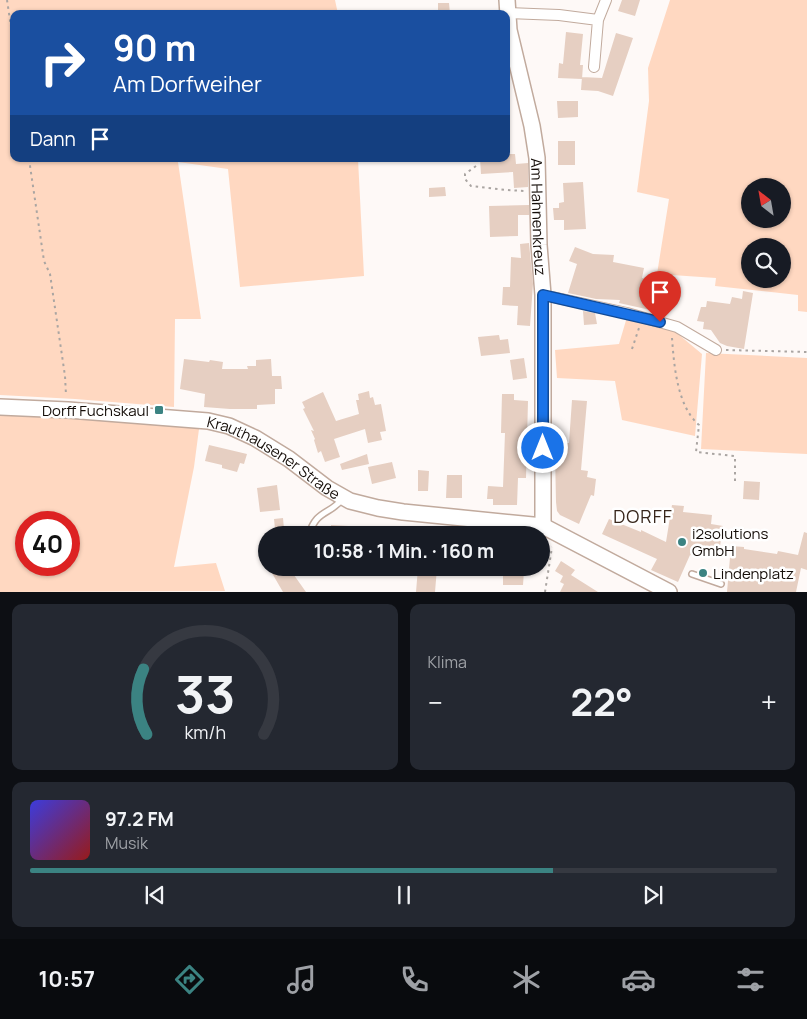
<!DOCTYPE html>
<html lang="de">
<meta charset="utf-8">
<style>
body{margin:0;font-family:Manrope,sans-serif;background:#242831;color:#f1f3f6;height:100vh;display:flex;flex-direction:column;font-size:19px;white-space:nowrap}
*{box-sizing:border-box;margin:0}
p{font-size:16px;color:#9ea1a6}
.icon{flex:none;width:28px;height:28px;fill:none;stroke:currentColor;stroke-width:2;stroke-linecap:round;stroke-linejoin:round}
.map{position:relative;height:592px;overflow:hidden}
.panel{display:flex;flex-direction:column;gap:12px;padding:12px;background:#0d0f14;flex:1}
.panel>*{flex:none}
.top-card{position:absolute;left:10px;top:10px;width:500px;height:152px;border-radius:10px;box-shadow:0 1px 4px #0004;background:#1a4fa0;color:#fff;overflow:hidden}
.needle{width:32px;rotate:329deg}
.fabs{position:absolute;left:741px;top:178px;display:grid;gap:10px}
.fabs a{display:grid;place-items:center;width:50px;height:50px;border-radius:50%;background:#171b24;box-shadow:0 1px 4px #0004;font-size:25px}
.speed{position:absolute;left:15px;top:511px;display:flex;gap:10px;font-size:25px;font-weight:700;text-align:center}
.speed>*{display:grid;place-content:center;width:65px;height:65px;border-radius:50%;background:#171b24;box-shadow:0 1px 4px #0004;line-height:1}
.speed .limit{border:8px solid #d22;background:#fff;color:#111}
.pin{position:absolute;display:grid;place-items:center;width:42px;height:42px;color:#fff;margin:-51px -21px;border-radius:50% 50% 50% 0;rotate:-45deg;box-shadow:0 0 5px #0007}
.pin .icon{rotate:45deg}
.me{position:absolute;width:55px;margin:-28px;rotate:0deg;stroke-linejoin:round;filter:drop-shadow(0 0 4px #0008)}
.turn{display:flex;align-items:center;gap:18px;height:105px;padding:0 20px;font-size:22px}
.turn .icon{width:65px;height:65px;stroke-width:2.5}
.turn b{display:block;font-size:35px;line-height:42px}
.then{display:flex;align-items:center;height:48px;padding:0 20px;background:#0003;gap:10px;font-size:19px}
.big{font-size:38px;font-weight:700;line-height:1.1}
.panel .tile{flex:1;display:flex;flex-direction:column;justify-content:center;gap:8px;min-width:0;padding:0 18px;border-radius:10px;background:#242831}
.panel .dial{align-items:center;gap:0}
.dial svg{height:130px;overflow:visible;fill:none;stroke:#363941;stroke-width:7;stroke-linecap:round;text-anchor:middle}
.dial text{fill:#f1f3f6;stroke:none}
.song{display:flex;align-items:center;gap:15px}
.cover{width:60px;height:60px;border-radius:8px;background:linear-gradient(135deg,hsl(240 70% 55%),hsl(0 70% 35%))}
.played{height:5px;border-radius:2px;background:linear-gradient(90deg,#3b8382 70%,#363941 70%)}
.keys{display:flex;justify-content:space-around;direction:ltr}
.heat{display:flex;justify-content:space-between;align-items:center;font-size:28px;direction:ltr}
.panel .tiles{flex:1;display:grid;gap:12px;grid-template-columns:1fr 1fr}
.tile:last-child{grid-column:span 2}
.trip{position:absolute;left:258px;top:526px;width:292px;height:50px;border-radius:25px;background:#171b24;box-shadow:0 1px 4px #0004;font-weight:700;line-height:50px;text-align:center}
.dock{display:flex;height:80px;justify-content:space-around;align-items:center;background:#090b0e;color:#9ea1a6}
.dock .icon{width:35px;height:35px}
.dock .current{color:#3b8382}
.dock b{font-size:22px;color:#f1f3f6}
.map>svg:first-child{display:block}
.green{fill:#ffd8c1;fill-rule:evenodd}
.building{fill:#e6cfc2}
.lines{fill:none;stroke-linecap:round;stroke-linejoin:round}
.lane-casing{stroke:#c1aa9d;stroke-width:8}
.street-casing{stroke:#c1aa9d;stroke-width:12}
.secondary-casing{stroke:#c1aa9d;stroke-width:18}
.path{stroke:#aaa5a2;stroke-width:2;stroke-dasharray:2.5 4;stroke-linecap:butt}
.lane{stroke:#fff;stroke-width:5}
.street{stroke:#fff;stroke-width:10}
.secondary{stroke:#fff;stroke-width:15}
.route-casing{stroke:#114b97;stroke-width:12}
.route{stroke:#1a73e8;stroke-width:9}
.poi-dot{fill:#3b8382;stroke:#fff;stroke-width:2}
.labels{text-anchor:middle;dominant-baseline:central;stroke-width:5;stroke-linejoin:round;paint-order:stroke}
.street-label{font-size:15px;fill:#140d08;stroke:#fff}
.poi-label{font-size:15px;fill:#140d08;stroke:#fff;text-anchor:start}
.quarter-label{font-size:18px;letter-spacing:1px;fill:#37261b;stroke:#fff}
</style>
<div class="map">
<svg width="807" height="592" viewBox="0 0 807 592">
<rect width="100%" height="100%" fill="#fef9f7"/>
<!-- green -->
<path class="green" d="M0,0H335L338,14H14V159H358L364,276L240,287L228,169L178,162L201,319H175L174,407L75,399L0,395Z
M670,0H807V312L798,311V295L715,286L716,278L657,274L669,199L637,192L649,101L648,68ZM750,186H782V219H750ZM782,246V279H750V246Z
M627,317L672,329L702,354L695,436L622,420L615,381L557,378L555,350L619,344Z
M706,353L807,358V454L701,449Z
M0,414L174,424L199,429L194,467L174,567L216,563L225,591L0,592ZM26,522H69V565H26Z"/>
<!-- building -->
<path class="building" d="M622,0H640L635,16L618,11Z
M438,3H449L450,14H438Z
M566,32L583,34L580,65H583L582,79L558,78L559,63L563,64Z
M616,33L633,38L613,96L598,91L581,90L582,77L602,78Z
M557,101H578V117L558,118Z
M558,141H575V165H558Z
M506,154H515L516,164L528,163V187L514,188L513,172L481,174L480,159H506Z
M583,182L586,229L564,230V220H554L553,208H559V203L564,202L563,183Z
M445,187L446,196L429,197V188Z
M529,205V215H518V236L490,237L489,206Z
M529,243L533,284L530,326L517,325L518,306L502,305L503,287H510L511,257L521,258L520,244Z
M575,247L593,254L614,255L613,262L644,268L642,278L661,282L660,289L669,291L664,313L619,303L620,300L596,299L568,293L577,264L569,261Z
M743,291L753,293L744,349L727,346L720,343L711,330L703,329L704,322L697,321L701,307H706L707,301L730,304L732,297L742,299Z
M583,311L595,313L597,324L584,325Z
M499,335L500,340L508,339L510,353L481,356L478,337Z
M524,358L527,378L513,380L510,360Z
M184,359L209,362L210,360L223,362L222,369H248L247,366H256V360L271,359L272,376H281L282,389H275V404L257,405V409H230L204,407L205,394L180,389Z
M369,391L370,398L373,397L375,405L381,404L386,431L380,432L382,440L368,443L365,429L334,439L340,457L325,462L321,451L318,453L314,440L315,439L311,430L314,431L303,409L305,408L302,402L323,392L336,421L359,414L356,400H359L358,394Z
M502,394H514V400L528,401L526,478H518L517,505H493V499H487L488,486L503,487L505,433H501Z
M572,400L587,401L581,470L588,471L587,477L596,479L594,496L591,495L579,524L560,515L557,511L556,502L555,453H553V443H569Z
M209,445L247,454L244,464L240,463L237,472L222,468V465L205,461Z
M367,454L369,464L342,470L340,464Z
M392,462L396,478L372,484L368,467Z
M418,470L429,471L428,491H418Z
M447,475H462V498H446Z
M744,481L760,482L759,500L743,499Z
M277,485L280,510L260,512L257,488Z
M672,505L684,506L683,512L712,515L711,524L723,526L719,553L697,550L694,556L690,555L678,582L651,570L657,559L602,534L609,519L641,532V530L666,542Z
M283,518L284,529H275L274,519Z
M331,525L366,527V535H331Z
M804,532L807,533V570L801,568L796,592H727L731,546L744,547V549L777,554L778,551L798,555Z
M561,561L575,570L571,575L598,592H560L564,584L560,582L563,576L555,571Z
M269,568H289L306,592H283Z
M418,568H437L435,592H416Z
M524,571L523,585H503V572Z"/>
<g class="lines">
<!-- lane casing -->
<g class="lane-casing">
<path id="lane" d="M309,535C316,509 331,515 343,498
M692,574L721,584"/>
</g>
<!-- street casing -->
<g class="street-casing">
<path id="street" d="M507,13L559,15L598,20
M594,67L598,20L606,0
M543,295L627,313L677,327L716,350"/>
</g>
<!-- secondary casing -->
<g class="secondary-casing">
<g id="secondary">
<path id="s1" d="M507,0L509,30L532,126L537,158L539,245L543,295V526"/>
<path id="s2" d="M0,407L68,410L208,421L229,426L255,438L289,459L327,488L350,501L378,508L403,512L543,526L669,592"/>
</g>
</g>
<!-- path -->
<path class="path" d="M7,0L14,47
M29,159L44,261L50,274L65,376L66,395
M476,166L465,174V179L471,186L506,190L525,191
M672,338C674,365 677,406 699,425L696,452L735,456V481
M632,349L639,328
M726,350L807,352
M545,592L552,547"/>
<!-- lane -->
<use href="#lane" class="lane"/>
<!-- street -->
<use href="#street" class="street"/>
<!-- secondary -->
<use href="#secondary" class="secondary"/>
</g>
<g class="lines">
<!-- route casing -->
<g class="route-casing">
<path id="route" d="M543,448V295L660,322"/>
</g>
<!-- route -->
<use href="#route" class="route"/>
</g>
<!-- markers -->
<g class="poi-dot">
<rect x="154" y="405" width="10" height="10" rx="2.5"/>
<circle cx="682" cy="542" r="5"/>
<circle cx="703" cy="573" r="5"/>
</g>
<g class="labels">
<!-- street labels -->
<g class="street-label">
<text stroke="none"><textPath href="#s1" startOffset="220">Am Hahnenkreuz</textPath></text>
<text stroke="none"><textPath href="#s2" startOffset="284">Krauthausener Straße</textPath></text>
</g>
<!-- poi labels -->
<g class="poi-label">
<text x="149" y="410" text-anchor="end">Dorff Fuchskaul</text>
<text x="692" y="533">i2solutions<tspan x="692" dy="17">GmbH</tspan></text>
<text x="713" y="573">Lindenplatz</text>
</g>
<!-- quarter labels -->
<g class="quarter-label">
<text x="643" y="516">DORFF</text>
</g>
</g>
</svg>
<div class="fabs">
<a><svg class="needle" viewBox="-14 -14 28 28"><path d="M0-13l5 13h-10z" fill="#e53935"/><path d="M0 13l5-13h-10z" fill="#9ea1a6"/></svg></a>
<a><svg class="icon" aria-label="search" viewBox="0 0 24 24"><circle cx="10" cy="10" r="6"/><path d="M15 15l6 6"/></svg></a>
</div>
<div class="speed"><div class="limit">40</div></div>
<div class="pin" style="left:660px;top:322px;background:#d93025"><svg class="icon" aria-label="arrive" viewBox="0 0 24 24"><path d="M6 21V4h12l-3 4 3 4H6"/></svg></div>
<svg class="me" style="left:543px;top:448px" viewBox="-20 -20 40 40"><circle r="17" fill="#1a73e8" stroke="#fff" stroke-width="3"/><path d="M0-11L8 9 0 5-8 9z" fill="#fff"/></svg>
<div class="trip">10:58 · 1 Min. · 160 m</div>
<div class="top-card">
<div class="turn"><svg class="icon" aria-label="right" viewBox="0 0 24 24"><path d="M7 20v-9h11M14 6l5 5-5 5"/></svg><div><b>90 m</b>Am Dorfweiher</div></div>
<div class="then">Dann<svg class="icon" aria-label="arrive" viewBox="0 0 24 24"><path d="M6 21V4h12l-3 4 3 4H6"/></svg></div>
</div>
</div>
<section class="panel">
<div class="tiles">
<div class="tile dial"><svg viewBox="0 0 100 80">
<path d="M14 69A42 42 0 1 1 86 69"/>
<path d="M14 69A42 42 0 0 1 12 29" stroke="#3b8382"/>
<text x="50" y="56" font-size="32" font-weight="700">33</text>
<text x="50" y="72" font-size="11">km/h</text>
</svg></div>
<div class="tile"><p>Klima</p>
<div class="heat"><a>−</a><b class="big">22°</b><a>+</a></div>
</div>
<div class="tile">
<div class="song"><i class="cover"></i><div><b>97.2 FM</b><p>Musik</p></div></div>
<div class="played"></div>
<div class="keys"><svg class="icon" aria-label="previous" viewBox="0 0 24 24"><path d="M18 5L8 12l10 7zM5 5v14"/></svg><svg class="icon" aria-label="pause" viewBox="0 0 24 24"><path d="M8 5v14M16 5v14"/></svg><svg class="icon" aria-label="next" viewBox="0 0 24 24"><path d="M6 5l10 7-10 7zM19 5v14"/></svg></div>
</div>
</div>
</section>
<nav class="dock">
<b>10:57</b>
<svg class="icon current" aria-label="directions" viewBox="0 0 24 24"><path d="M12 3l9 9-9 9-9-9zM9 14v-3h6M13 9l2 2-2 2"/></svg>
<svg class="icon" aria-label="music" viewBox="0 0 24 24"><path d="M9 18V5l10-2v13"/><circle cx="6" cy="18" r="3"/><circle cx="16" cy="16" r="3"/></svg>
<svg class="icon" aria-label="phone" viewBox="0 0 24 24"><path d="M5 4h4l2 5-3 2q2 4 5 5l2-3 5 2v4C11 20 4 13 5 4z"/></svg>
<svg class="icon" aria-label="climate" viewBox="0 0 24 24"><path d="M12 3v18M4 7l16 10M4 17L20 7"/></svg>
<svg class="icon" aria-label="car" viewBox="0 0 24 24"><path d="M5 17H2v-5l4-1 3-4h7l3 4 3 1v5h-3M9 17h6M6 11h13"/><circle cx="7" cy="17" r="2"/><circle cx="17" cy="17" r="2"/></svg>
<svg class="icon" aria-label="filters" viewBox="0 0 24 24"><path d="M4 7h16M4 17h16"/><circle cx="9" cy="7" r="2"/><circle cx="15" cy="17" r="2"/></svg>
</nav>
